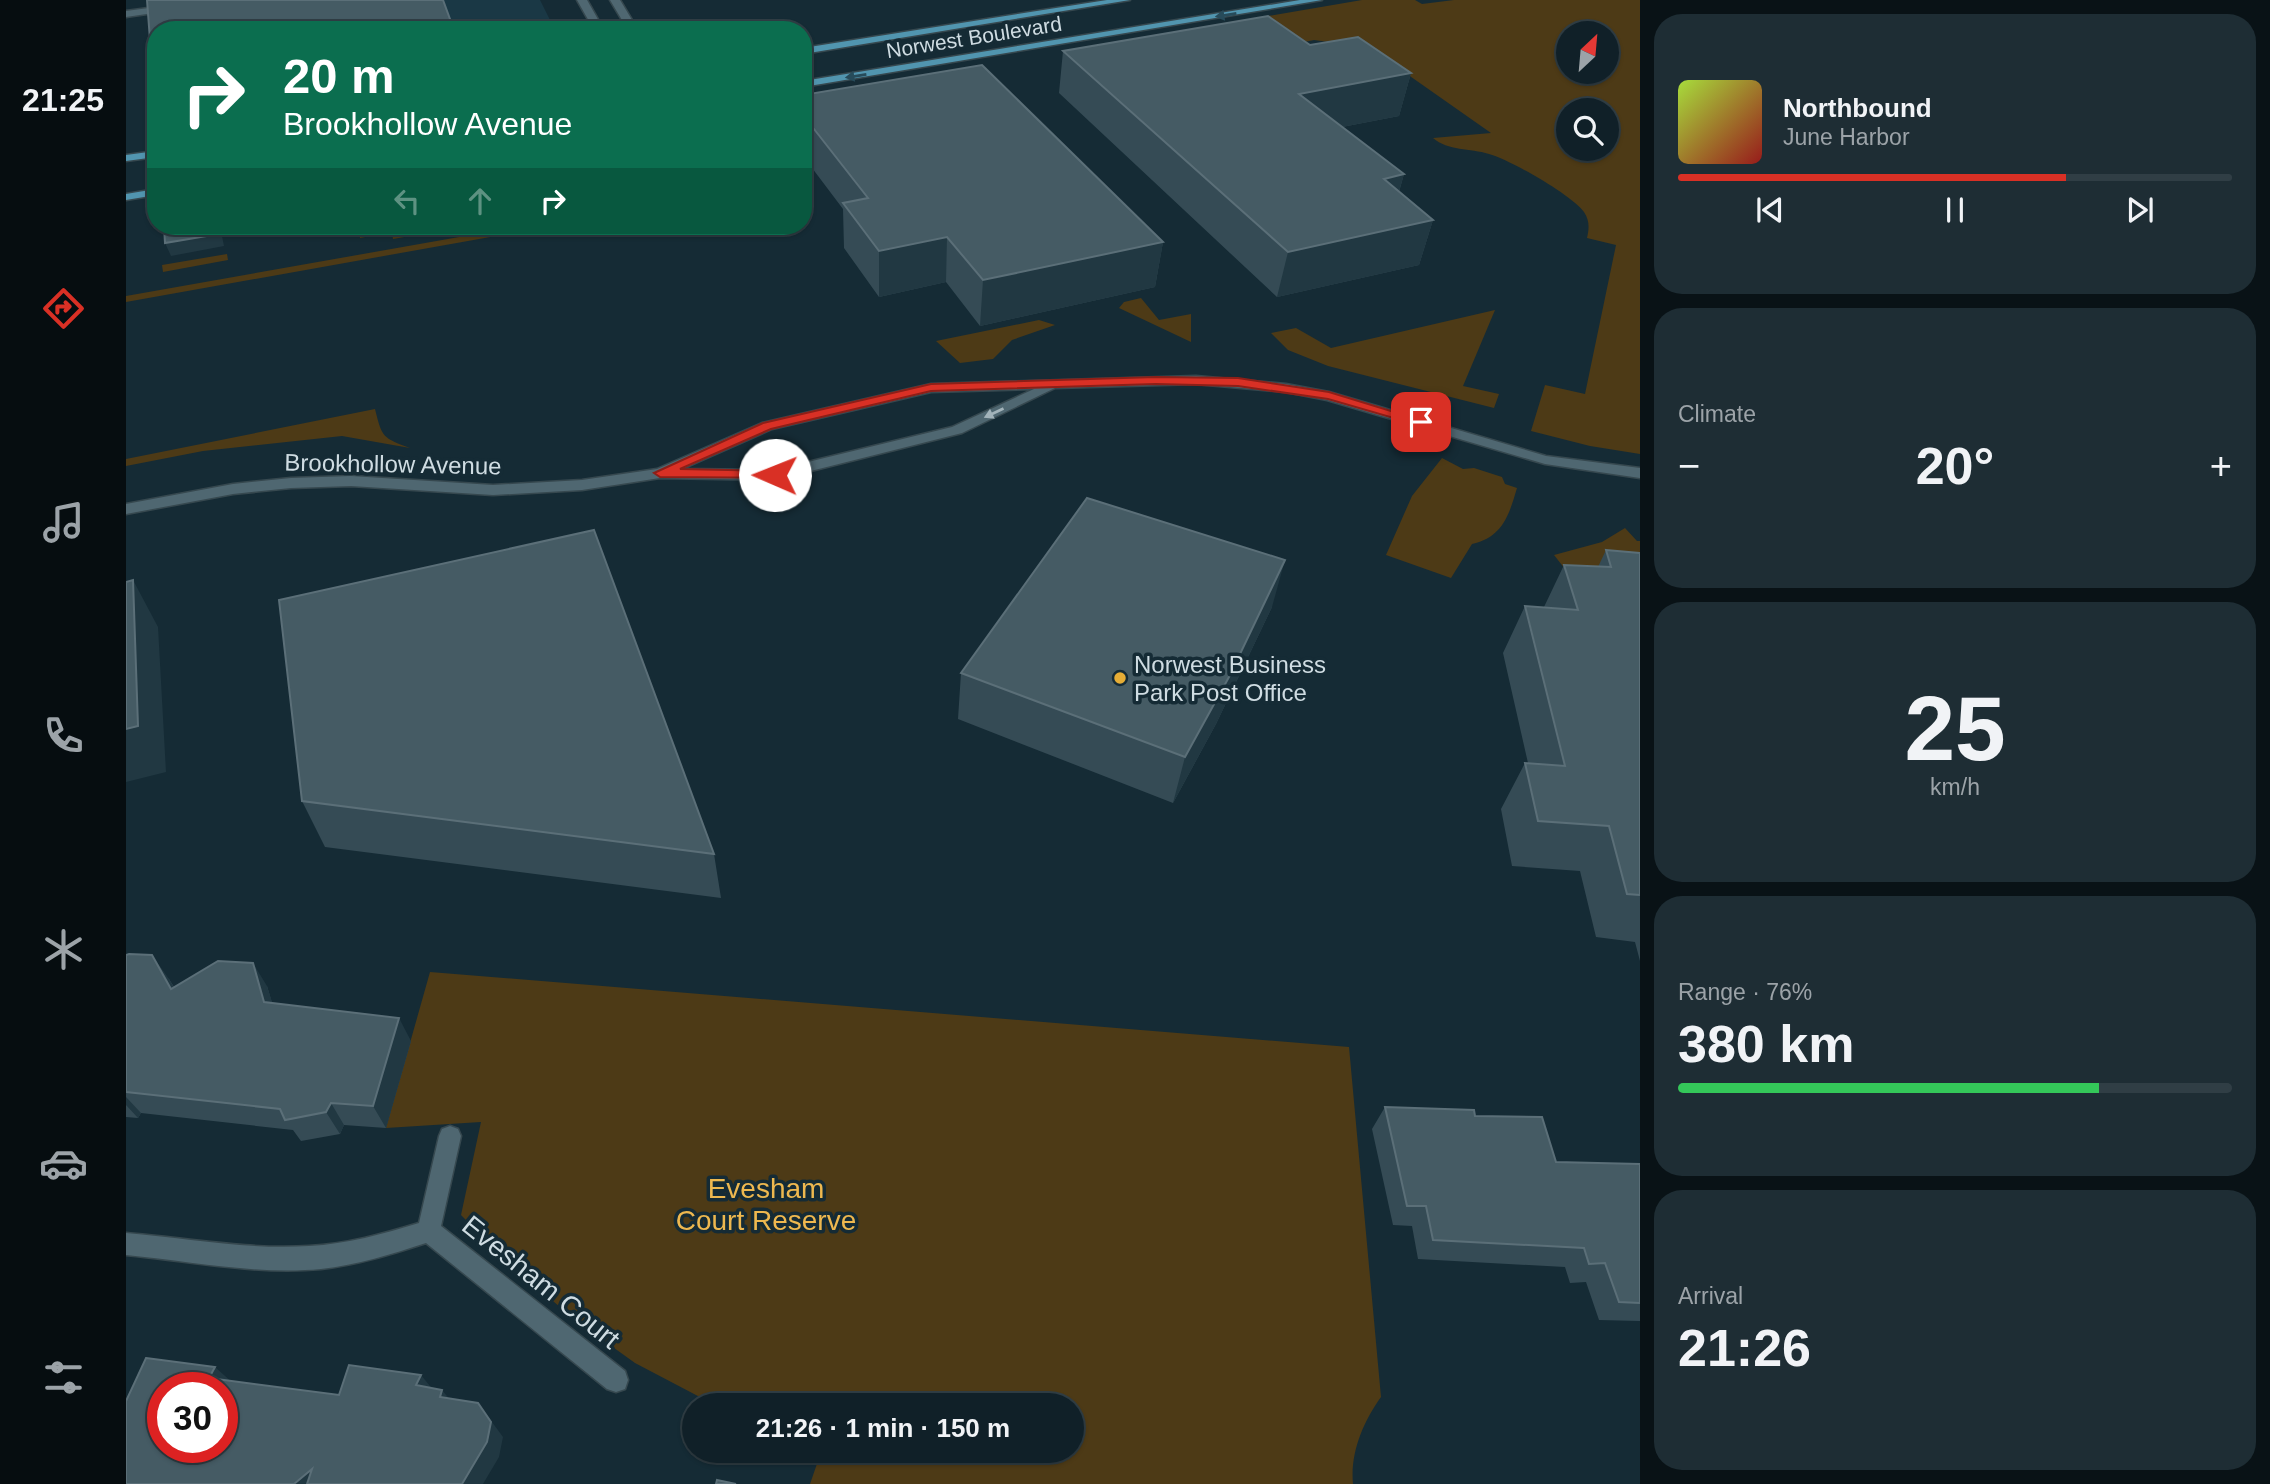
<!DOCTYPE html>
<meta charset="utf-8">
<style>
body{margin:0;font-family:Arial,sans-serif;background:#1e2d34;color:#f1f3f6;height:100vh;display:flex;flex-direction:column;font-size:26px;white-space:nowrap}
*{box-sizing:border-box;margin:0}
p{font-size:23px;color:#9ca3a8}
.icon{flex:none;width:38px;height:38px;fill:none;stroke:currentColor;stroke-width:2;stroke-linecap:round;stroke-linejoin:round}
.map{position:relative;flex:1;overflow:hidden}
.side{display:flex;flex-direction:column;gap:14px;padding:14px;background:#091216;width:630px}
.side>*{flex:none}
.hud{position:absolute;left:21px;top:21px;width:665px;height:214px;border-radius:28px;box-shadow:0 2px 5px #0004,0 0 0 2px #303e45;background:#0b6e4f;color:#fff;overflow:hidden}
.needle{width:46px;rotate:26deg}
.buttons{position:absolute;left:1430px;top:21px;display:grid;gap:14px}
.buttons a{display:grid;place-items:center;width:63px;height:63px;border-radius:50%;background:#102028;box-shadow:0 2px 5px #0004,0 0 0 2px #303e45;font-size:35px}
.speed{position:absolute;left:21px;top:1372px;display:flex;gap:14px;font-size:35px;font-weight:700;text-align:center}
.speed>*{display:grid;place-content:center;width:91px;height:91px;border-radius:50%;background:#102028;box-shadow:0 2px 5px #0004,0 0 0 2px #303e45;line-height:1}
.speed .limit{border:10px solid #d22;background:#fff;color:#111}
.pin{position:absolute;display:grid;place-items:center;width:60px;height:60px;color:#fff;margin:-30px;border-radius:14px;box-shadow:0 4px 10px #0006}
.me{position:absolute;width:77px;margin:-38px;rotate:271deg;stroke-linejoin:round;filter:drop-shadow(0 0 5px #0008)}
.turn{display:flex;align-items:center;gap:24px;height:147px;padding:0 21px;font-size:32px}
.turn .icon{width:91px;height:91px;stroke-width:2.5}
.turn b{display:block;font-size:49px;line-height:60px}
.lanes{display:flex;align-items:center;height:66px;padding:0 21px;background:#0003;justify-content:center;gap:35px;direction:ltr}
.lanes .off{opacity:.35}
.big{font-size:52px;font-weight:800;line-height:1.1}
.side .tile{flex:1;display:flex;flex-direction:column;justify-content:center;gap:10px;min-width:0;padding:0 24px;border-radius:28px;background:#1e2d34}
.side .dial{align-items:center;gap:0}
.dial b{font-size:91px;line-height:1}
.song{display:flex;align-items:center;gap:21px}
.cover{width:84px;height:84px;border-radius:10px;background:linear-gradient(135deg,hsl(80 70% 55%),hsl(0 70% 35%))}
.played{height:7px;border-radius:4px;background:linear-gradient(90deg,#d93025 70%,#303e45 70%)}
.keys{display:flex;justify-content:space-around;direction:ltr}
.heat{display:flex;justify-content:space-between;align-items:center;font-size:38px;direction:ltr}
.charge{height:10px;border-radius:5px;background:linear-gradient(90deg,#34c759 76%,#303e45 0)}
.trip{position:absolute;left:556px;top:1393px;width:402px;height:70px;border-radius:35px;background:#102028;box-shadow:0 2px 5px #0004,0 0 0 2px #303e45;font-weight:800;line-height:70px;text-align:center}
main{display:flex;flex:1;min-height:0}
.menu{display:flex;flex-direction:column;width:126px;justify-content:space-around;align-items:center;background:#060d10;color:#9ca3a8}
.menu .icon{width:49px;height:49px}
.menu .on{color:#d93025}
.menu b{font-size:32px;color:#f1f3f6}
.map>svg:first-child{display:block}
.built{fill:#1a3845}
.green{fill:#4d3a16;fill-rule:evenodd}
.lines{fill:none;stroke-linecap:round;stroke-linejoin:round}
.lane-casing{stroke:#36484f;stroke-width:3}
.street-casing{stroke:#36484f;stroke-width:3}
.primary-casing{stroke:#36484f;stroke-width:3}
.lane{fill:#4f6771;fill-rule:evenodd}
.street{fill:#4f6771;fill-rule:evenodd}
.primary{fill:#5195af;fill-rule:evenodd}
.wall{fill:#354b55}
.shaded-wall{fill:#213842}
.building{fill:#455b64;stroke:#5b6f78;stroke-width:2;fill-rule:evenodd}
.oneway{fill:#274b5a}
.oneway2{fill:#a2b3ba}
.route{fill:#d93025;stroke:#8d1f18;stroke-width:2}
.poi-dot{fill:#e6ad36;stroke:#152b35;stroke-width:2.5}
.labels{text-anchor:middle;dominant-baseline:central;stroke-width:7;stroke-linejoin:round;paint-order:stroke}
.far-street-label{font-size:21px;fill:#cfdce2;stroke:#152b35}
.street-label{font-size:24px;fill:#cfdce2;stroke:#152b35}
.poi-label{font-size:24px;fill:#cfdce2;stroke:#152b35;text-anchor:start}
.near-park-label{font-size:28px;fill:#eeb84f;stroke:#152b35}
.near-street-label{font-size:28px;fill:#cfdce2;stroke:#152b35}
</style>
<main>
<nav class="menu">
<b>21:25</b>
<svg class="icon on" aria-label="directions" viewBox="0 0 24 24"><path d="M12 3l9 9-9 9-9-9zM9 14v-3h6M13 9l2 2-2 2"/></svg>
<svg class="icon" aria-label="music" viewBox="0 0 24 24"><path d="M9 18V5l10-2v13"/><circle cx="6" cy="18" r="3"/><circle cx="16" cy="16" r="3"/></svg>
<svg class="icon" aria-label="phone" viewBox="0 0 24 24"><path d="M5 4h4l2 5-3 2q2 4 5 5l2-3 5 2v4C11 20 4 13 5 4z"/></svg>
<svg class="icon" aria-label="climate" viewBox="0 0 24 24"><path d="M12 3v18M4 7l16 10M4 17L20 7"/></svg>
<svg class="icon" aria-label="car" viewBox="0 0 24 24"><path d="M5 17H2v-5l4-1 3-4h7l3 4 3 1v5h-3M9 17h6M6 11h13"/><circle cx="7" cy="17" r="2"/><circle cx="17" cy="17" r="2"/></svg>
<svg class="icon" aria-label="filters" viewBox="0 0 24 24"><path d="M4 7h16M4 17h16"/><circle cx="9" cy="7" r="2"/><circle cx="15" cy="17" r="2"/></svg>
</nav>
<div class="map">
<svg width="1514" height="1484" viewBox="0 0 1514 1484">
<rect width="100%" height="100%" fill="#152b35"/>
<!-- built -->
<path class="built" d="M225,0H414L429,30H106Z"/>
<!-- green -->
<path class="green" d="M1236,0H1289L1296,4L1328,0H1514V454L1464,446L1405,431L1419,385L1459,394L1490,245L1461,238C1463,229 1464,221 1458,212C1447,196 1383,159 1363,154C1344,148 1322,151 1307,138L1365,133L1251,53L1217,44L1188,40L1159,46L1060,30ZM1442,33H1480V72H1442ZM1442,110H1480V149H1442Z
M261,226H294L295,228L311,226L312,231L267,239L266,233L288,228L234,238L233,231Z
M395,226H426L0,302V296Z
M101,254L102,260L37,272L36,265Z
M1015,298L1033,320L1065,314V342L993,308L998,302Z
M1369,310L1337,386L1373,394L1368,408L1202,366L1162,350L1145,333L1170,328L1205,348Z
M913,320L929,325L886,340L867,359L834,363L810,341Z
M249,409C256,438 257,438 284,448L216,436L77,451L0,466V459Z
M1316,458L1337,469L1348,468L1376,477L1379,484L1391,488C1383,515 1377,537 1346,544L1325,578L1260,555L1286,496Z
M1499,528L1511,541H1514V593L1439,569L1428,555L1476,542Z
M304,972L1223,1047L1255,1397C1237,1422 1224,1453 1227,1484H684L693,1458L678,1451H947V1405H589L509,1363L452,1322L385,1266L335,1215L355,1122L260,1128Z"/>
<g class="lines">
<!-- lane casing -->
<g class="lane-casing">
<path id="lane" d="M451,0H461L478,30H468Z
M484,0H494L512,30H502Z
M45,5L50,8L48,10L0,17V11Z
M583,25L586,26L587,30H568Z"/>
</g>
<!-- street casing -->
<g class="street-casing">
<path id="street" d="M1070,376L1160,384L1203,392L1420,456L1514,468V478L1419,464L1201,400L1160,392L1070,384L929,388L836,433L649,480L534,478L456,490L367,495L225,486L165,488L107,494L0,514V504L107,484L165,478L225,476L367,485L456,480L531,469L636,423L805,384ZM908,389L826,427L649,470L556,469L646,429L805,392Z
M324,1126L332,1129L335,1136L315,1226L499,1371L502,1380L499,1389L490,1392L481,1389L300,1243C266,1254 231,1265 195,1269C130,1275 64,1261 0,1255V1233C61,1238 122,1250 183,1246C221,1244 257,1234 293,1223L313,1136L316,1129Z"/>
</g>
<!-- primary casing -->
<g class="primary-casing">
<path id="primary" d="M981,0H1004L677,54V48Z
M1174,0H1196L677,87V81Z
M30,151V157L0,161V155Z
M30,189V195L0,200V194Z"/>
</g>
<!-- lane -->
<use href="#lane" class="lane"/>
<!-- street -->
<use href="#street" class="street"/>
<!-- primary -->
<use href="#primary" class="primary"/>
</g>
<!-- wall -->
<path class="wall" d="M1184,45L1285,73L1273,116L1216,127L1278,174L1273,192L1307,220L1293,265L1151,297L933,93L937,51Z
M677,95L1037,242L1029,287L854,326L820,282L753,297L718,248L717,209L677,156Z
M1480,550L1514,553V961L1509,942L1470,937L1454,871L1386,866L1375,809L1399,763H1402L1377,653L1399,606L1418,607L1438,565L1472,567Z
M1146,607L1090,724L1047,803L832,719L835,673Z
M176,801L588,854L595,898L199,847Z
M0,955L43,979L48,987L141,986L146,1003L285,1041L260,1128L218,1125L214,1134L175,1141L167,1130L15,1113L12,1118L0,1117Z
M1259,1107L1349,1116L1430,1162L1514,1164V1321L1473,1320L1460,1282L1444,1283L1439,1267L1292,1259L1286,1226L1267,1225L1246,1129Z"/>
<!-- shaded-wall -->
<path class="shaded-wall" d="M30,52V64L25,53Z
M1285,73L1273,116L1164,137L1173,94Z
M1278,174L1265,219L1258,179Z
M1307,220L1293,265L1151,297L1162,252Z
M92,226H94L98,246L45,256L39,243Z
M821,237L820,282L753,297V251Z
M1037,242L1029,287L854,326L857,280Z
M1159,560L1146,607L1090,724L1047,803L1059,757Z
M7,580L32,627L40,772L0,782V729Z
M26,955L43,979L62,1012L45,989Z
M127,963L141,986L153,1024L138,1002Z
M273,1018L285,1041L260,1128L247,1106Z
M0,1097L15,1113L12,1118L0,1105Z
M205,1103L218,1125L214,1134L200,1112Z
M89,1367L108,1384L83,1378Z
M295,1375L308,1391L290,1385Z
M316,1390L329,1406L314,1397Z
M352,1403L377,1437L373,1457L357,1484H336Z
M186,1469L203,1484H168Z"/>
<!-- building -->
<path class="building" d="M21,0H317L328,30H30V52L25,53Z
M1142,16L1184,45L1232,37L1285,73L1173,94L1278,174L1258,179L1307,220L1162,252L937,51Z
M856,65L1037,242L857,280L821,237L753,251L717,203L742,198L677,115V95Z
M38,226H92L93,234L39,243Z
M961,498L1159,560L1103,677L1059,757L835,673Z
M468,530L588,854L176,801L153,600Z
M1480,550L1514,553V895L1501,894L1483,826L1412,821L1399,763L1439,766L1399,606L1452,610L1438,565L1485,567Z
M7,580L12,726L0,729V582Z
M3,954L26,955L45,989L92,961L127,963L138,1002L273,1018L247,1106L205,1103L200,1112L159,1120L154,1109L0,1092V955Z
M1259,1107L1348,1110L1349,1116L1416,1117L1430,1162L1514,1164V1303L1493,1302L1479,1263L1463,1264L1458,1248L1307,1240L1300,1206H1281Z
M20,1358L89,1367L83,1378L213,1395L223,1365L295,1375L290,1385L316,1390L314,1397L352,1403L365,1422L361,1442L336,1484H181L186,1469L168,1484H0V1401ZM37,1388H96V1447H37Z
M591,1480L610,1484H590Z"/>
<!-- one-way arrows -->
<defs><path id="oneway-solid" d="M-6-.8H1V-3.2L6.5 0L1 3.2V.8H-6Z" transform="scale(1.75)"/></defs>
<g class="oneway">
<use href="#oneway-solid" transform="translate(1100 15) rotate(171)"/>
<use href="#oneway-solid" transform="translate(730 76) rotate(171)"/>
</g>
<use class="oneway2" href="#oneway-solid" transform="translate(868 413) rotate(155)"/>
<!-- route -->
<path class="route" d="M1030,377L1112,378L1203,392L1301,422L1295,426L1202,399L1112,386L1030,384L805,391L645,429L554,469L649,471L655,475L653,478L534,477L528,473L637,423L805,384Z"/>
<!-- markers -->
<circle class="poi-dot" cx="994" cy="678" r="7"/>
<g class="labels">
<!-- far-street labels -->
<g class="far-street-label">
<text transform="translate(848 37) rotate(-9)">Norwest Boulevard</text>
</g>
<!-- street labels -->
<g class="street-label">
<text transform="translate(267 464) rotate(1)">Brookhollow Avenue</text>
</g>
<!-- poi labels -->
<g class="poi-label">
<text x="1008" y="664">Norwest Business<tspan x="1008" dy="28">Park Post Office</tspan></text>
</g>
<!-- near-park labels -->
<g class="near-park-label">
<text x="640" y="1188">Evesham<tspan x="640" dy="32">Court Reserve</tspan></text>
</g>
<!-- near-street labels -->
<g class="near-street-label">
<text transform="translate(415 1282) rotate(39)">Evesham Court</text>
</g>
</g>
</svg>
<div class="buttons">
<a><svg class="needle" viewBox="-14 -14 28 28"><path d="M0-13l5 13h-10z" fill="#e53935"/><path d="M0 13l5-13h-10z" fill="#9ca3a8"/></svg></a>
<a><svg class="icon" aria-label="search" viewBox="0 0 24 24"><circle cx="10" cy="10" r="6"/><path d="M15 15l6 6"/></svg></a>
</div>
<div class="speed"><div class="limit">30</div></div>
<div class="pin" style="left:1295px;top:422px;background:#d93025"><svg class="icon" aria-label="arrive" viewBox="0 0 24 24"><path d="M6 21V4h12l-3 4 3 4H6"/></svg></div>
<svg class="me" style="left:649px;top:475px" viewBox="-20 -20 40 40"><circle r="19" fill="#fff"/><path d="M0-13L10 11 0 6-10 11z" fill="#d93025"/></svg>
<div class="trip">21:26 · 1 min · 150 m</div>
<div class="hud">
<div class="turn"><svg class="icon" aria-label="right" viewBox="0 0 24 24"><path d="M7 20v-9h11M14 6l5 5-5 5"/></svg><div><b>20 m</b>Brookhollow Avenue</div></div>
<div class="lanes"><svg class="icon off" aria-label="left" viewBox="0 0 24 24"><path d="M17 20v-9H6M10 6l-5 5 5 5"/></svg><svg class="icon off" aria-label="ahead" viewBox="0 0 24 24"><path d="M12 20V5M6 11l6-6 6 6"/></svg><svg class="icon" aria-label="right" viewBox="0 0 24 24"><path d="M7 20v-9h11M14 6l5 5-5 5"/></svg></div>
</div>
</div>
<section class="side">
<div class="tile">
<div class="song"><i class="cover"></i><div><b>Northbound</b><p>June Harbor</p></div></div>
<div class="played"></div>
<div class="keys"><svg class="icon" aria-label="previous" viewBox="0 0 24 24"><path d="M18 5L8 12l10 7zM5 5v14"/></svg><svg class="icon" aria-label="pause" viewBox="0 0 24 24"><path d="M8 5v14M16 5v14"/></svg><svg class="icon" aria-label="next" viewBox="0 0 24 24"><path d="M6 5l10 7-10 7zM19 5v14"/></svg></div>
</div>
<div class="tile"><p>Climate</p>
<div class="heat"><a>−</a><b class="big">20°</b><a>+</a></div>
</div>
<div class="tile dial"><b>25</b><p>km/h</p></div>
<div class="tile"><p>Range · 76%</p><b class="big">380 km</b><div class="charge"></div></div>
<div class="tile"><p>Arrival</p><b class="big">21:26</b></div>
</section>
</main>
